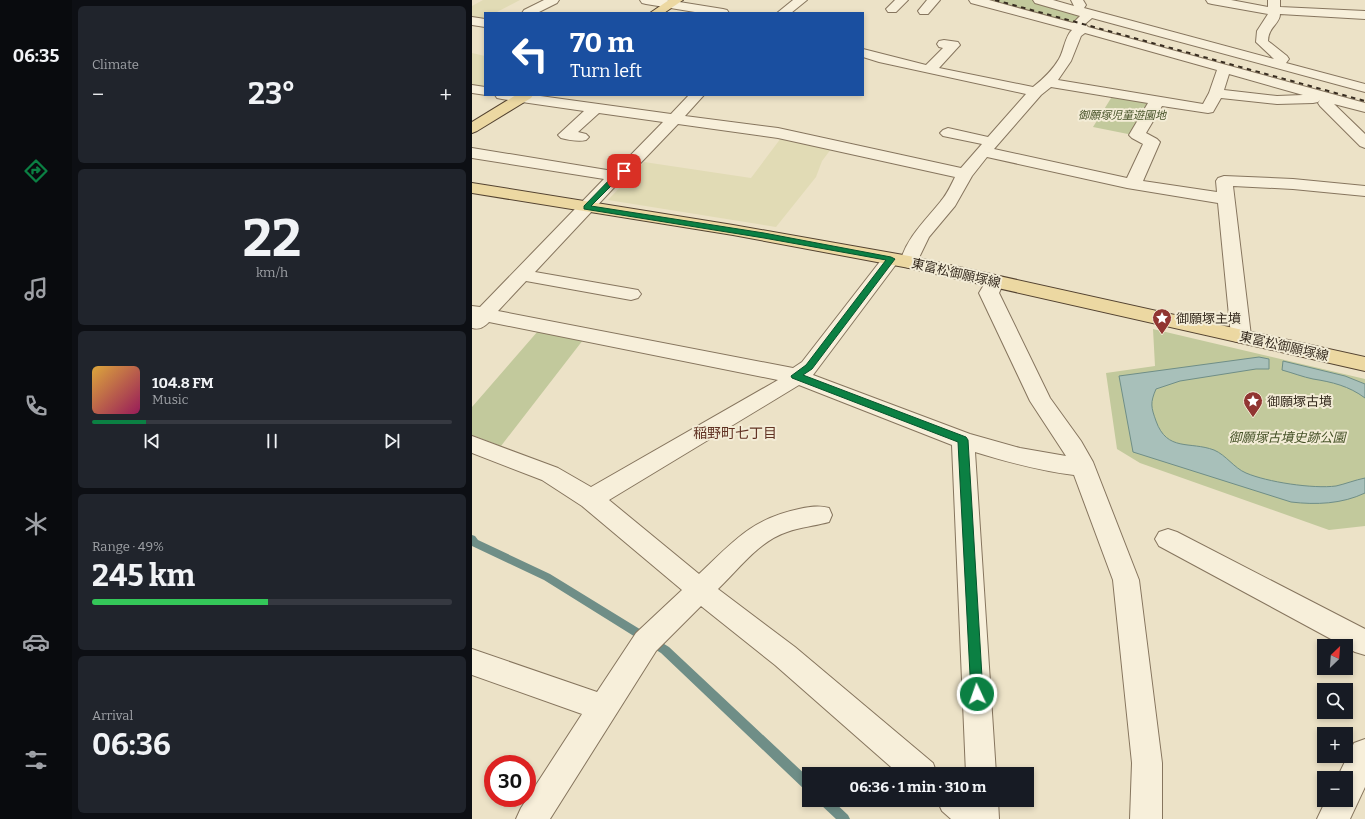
<!DOCTYPE html>
<meta charset="utf-8">
<style>
body{margin:0;font-family:Bitter,"Noto Sans JP",serif;background:#20242c;color:#f1f3f6;height:100vh;display:flex;flex-direction:column;font-size:15px;white-space:nowrap}
*{box-sizing:border-box;margin:0}
p{font-size:13px;color:#9ea1a6}
.icon{flex:none;width:22px;height:22px;fill:none;stroke:currentColor;stroke-width:2;stroke-linecap:round;stroke-linejoin:round}
.map{position:relative;flex:1;overflow:hidden}
.drawer{display:flex;flex-direction:column;gap:6px;padding:6px;background:#0d0f14;width:400px}
.drawer>*{flex:none}
.hud{position:absolute;left:12px;top:12px;width:380px;height:84px;border-radius:0px;box-shadow:0 2px 6px #0003;background:#1a4fa0;color:#fff;overflow:hidden}
.needle{width:26px;rotate:25deg}
.fabs{position:absolute;left:845px;top:639px;display:grid;gap:8px}
.fabs a{display:grid;place-items:center;width:36px;height:36px;border-radius:0px;background:#171b24;box-shadow:0 2px 6px #0003;font-size:20px}
.speed{position:absolute;left:12px;top:755px;display:flex;gap:8px;font-size:20px;font-weight:700;text-align:center}
.speed>*{display:grid;place-content:center;width:52px;height:52px;border-radius:50%;background:#171b24;box-shadow:0 2px 6px #0003;line-height:1}
.speed .limit{border:6px solid #d22;background:#fff;color:#111}
.pin{position:absolute;display:grid;place-items:center;width:34px;height:34px;color:#fff;margin:-17px;border-radius:8px;box-shadow:0 2px 6px #0006}
.me{position:absolute;width:44px;margin:-22px;rotate:357deg;stroke-linejoin:round;filter:drop-shadow(0 0 3px #0008)}
.turn{display:flex;align-items:center;gap:14px;height:84px;padding:0 20px;font-size:18px}
.turn .icon{width:52px;height:52px;stroke-width:2.5}
.turn b{display:block;font-size:28px;line-height:34px}
.big{font-size:30px;font-weight:700;line-height:1.1}
.drawer .widget{flex:1;display:flex;flex-direction:column;justify-content:center;gap:6px;min-width:0;padding:0 14px;border-radius:6px;background:#20242c}
.drawer .dial{align-items:center;gap:0}
.dial b{font-size:52px;line-height:1}
.song{display:flex;align-items:center;gap:12px}
.cover{width:48px;height:48px;border-radius:6px;background:linear-gradient(135deg,hsl(40 70% 55%),hsl(330 70% 35%))}
.played{height:4px;border-radius:2px;background:linear-gradient(90deg,#0b8043 15%,#363941 15%)}
.keys{display:flex;justify-content:space-around;direction:ltr}
.heat{display:flex;justify-content:space-between;align-items:center;font-size:22px;direction:ltr}
.charge{height:6px;border-radius:3px;background:linear-gradient(90deg,#34c759 49%,#363941 0)}
.trip{position:absolute;left:330px;top:767px;width:232px;height:40px;border-radius:0px;background:#171b24;box-shadow:0 2px 6px #0003;font-weight:700;line-height:40px;text-align:center}
main{display:flex;flex:1;min-height:0}
.tab-bar{display:flex;flex-direction:column;width:72px;justify-content:space-around;align-items:center;background:#090b0e;color:#9ea1a6}
.tab-bar .icon{width:28px;height:28px}
.tab-bar .active{color:#0b8043}
.tab-bar b{font-size:18px;color:#f1f3f6}
.map>svg:first-child{display:block}
.farmland{fill:#e1dbb5}
.green{fill:#c2c99c}
.water{fill:#a8c0ba;stroke:#6f8e87}
.lines{fill:none;stroke-linecap:round;stroke-linejoin:round}
.stream{fill:#6f8e87;fill-rule:evenodd}
.minor-casing{stroke:#86755e;stroke-width:2}
.major-casing{stroke:#544331;stroke-width:2}
.minor{fill:#f7efda;fill-rule:evenodd}
.major{fill:#ecd8a2;fill-rule:evenodd}
.rail{stroke:#372c20;stroke-width:2;stroke-dasharray:4.5 4.5;stroke-linecap:butt}
.route{fill:#0b8043;stroke:#07532c}
.labels{text-anchor:middle;dominant-baseline:central;stroke-width:4;stroke-linejoin:round;paint-order:stroke}
.far-park-label{font-size:11px;font-style:italic;fill:#465228;stroke:#f3ecd6}
.street-label{font-size:13px;fill:#372c20;stroke:#f3ecd6}
.poi-label{font-size:13px;fill:#372c20;stroke:#f3ecd6;text-anchor:start}
.park-label{font-size:13px;font-style:italic;fill:#465228;stroke:#f3ecd6}
.neighbourhood-label{font-size:14px;fill:#613223;stroke:#f3ecd6}
</style>
<main>
<nav class="tab-bar">
<b>06:35</b>
<svg class="icon active" aria-label="directions" viewBox="0 0 24 24"><path d="M12 3l9 9-9 9-9-9zM9 14v-3h6M13 9l2 2-2 2"/></svg>
<svg class="icon" aria-label="music" viewBox="0 0 24 24"><path d="M9 18V5l10-2v13"/><circle cx="6" cy="18" r="3"/><circle cx="16" cy="16" r="3"/></svg>
<svg class="icon" aria-label="phone" viewBox="0 0 24 24"><path d="M5 4h4l2 5-3 2q2 4 5 5l2-3 5 2v4C11 20 4 13 5 4z"/></svg>
<svg class="icon" aria-label="climate" viewBox="0 0 24 24"><path d="M12 3v18M4 7l16 10M4 17L20 7"/></svg>
<svg class="icon" aria-label="car" viewBox="0 0 24 24"><path d="M5 17H2v-5l4-1 3-4h7l3 4 3 1v5h-3M9 17h6M6 11h13"/><circle cx="7" cy="17" r="2"/><circle cx="17" cy="17" r="2"/></svg>
<svg class="icon" aria-label="filters" viewBox="0 0 24 24"><path d="M4 7h16M4 17h16"/><circle cx="9" cy="7" r="2"/><circle cx="15" cy="17" r="2"/></svg>
</nav>
<section class="drawer">
<div class="widget"><p>Climate</p>
<div class="heat"><a>−</a><b class="big">23°</b><a>+</a></div>
</div>
<div class="widget dial"><b>22</b><p>km/h</p></div>
<div class="widget">
<div class="song"><i class="cover"></i><div><b>104.8 FM</b><p>Music</p></div></div>
<div class="played"></div>
<div class="keys"><svg class="icon" aria-label="previous" viewBox="0 0 24 24"><path d="M18 5L8 12l10 7zM5 5v14"/></svg><svg class="icon" aria-label="pause" viewBox="0 0 24 24"><path d="M8 5v14M16 5v14"/></svg><svg class="icon" aria-label="next" viewBox="0 0 24 24"><path d="M6 5l10 7-10 7zM19 5v14"/></svg></div>
</div>
<div class="widget"><p>Range · 49%</p><b class="big">245 km</b><div class="charge"></div></div>
<div class="widget"><p>Arrival</p><b class="big">06:36</b></div>
</section>
<div class="map">
<svg width="893" height="819" viewBox="0 0 893 819">
<rect width="100%" height="100%" fill="#ece2c7"/>
<!-- farmland -->
<path class="farmland" d="M11,0H48L23,13H13V18L8,20L0,19V6Z
M0,53L13,56V87L0,84Z
M309,138L359,149L350,161L344,177L304,227L136,200L172,162L279,178Z"/>
<!-- green -->
<path class="green" d="M510,0H563L614,15L602,25Z
M641,95L678,101L661,135L621,127Z
M681,329L893,379V526L857,530L668,463L645,449L634,373L683,366Z
M66,331L111,340L29,446L0,435V407Z"/>
<!-- water -->
<path class="water" d="M787,357L797,359V369H784L708,381L684,389C678,403 679,407 684,421C695,452 718,441 742,450C754,455 762,468 774,473C795,482 841,489 864,486C873,484 883,480 893,478V493C870,504 844,505 819,502L661,452L647,376Z
M811,361L873,376L893,384V398C877,386 860,382 841,379C831,377 821,373 810,370Z"/>
<g class="lines">
<!-- stream -->
<path class="stream" d="M0,535L3,536L6,540L78,574L197,647L337,778V792L333,790L189,653L72,580L0,546Z
M346,800H360L376,815L378,819H364L348,804Z"/>
<!-- minor casing -->
<g class="minor-casing">
<path id="minor" d="M72,0H87L85,3L65,13H50L52,10Z
M168,0H195L251,9L255,10L257,13H229L174,4L170,3Z
M321,0H335L319,13H305Z
M423,0H436L424,12H416L414,9Z
M455,0H468L456,14H448L446,11Z
M497,0H517L601,23L608,16L563,3L561,0H581L602,6L599,0H611L614,5L612,8L802,59L784,42L785,31L796,14L740,4L736,3L734,0H759L796,7V0H808V7L893,11V19L808,14C808,24 796,27 796,41L815,56L817,59L814,63L893,84V92L620,18L613,24L616,27L893,103V112L862,104L893,134V148L888,146L848,106L846,103L848,100L846,102L841,103L805,104L749,98L741,112L736,113L690,106L674,133L685,139L688,142L671,181L745,192L744,181L746,178L752,176L821,179L893,186V196L821,189L761,186L779,336L776,341L769,343L762,341L759,336L746,203L655,188L515,157L500,176L483,206L457,237L443,266L437,268L431,266L428,262C435,237 453,221 469,201C475,194 479,185 483,177L306,138L206,124L158,174L150,179L63,272L166,290L169,294L166,298L159,300L54,281L26,311L321,368L330,362L413,255L419,254L425,255L428,259L341,375L498,434L548,448L594,456L558,401L507,293L516,278L523,276L530,278L532,282L527,293L578,398L609,441L621,462L667,580L690,763V819H658L660,763L641,580L602,475C568,471 536,462 503,452L524,774H494L480,445L327,385L137,500L227,574C261,542 279,519 327,509C337,507 346,505 357,508L360,515L357,522C343,526 328,527 315,532C287,541 267,569 246,589L323,647L461,763L465,774H427L303,665L229,606L184,651L78,819H44L49,808L110,714L0,675V649L125,692L164,633L210,590L110,506L70,480L0,453V436L86,468L119,487L306,380L17,322C12,327 8,330 0,328V306L8,307L132,179L0,158V148L141,171L146,168L191,122L127,113L106,132L114,134L117,137L114,140C106,142 97,140 89,138L86,135L112,111L30,99L25,98L23,95H61L199,114L217,95H232L213,116L306,128L489,168L510,144L471,136L468,133L471,130L476,128L516,137L554,94L407,62L391,57V49L454,65L471,48L467,47L465,44L467,41L472,40L486,42L488,45L467,68L561,87C571,79 580,71 587,59C592,51 593,36 600,30L499,3ZM613,33L745,70L737,93L731,104L586,80L599,61L609,36ZM757,74L831,95L805,96L752,90ZM579,87L676,103L657,135L660,138L671,144L655,178L522,149L569,95Z
M0,17L13,19V27L0,25Z
M0,85L13,87L14,95L0,93Z
M696,529L705,532L893,629V655L883,652L687,546L683,539L687,532Z
M893,739V787L878,819H845L854,800H874V778H865L882,743Z
M465,800H526L527,819H479L470,811Z"/>
</g>
<!-- major casing -->
<g class="major-casing">
<path id="major" d="M197,0H211L192,13H178Z
M44,95H61L59,98L5,131L0,133V122Z
M0,183L261,225L437,256L893,357V371L437,268L261,235L0,193Z"/>
</g>
<!-- minor -->
<use href="#minor" class="minor"/>
<!-- major -->
<use href="#major" class="major"/>
<!-- rail -->
<path class="rail" d="M523,0L893,101"/>
</g>
<!-- route -->
<path class="route" d="M152,169L156,171L147,178L119,206L292,233L419,257L423,259L340,369L331,375L494,437L496,440L511,694L509,698L505,700L500,698L499,694L486,442L320,378L319,376L334,365L414,260L292,238L112,209V206L142,175Z"/>
<!-- icons -->
<defs>
<g id="sight-pin" transform="scale(1)"><path d="M0 17L-7.5 6A9.5 9.5 0 1 1 7.5 6Z" fill="#913532" stroke="#f3ecd6"/><path d="M0-6L1.8-2.2L6-1.7L2.9 1.2L3.7 5.4L0 3.3L-3.7 5.4L-2.9 1.2L-6-1.7L-1.8-2.2Z" fill="#fff"/></g>
</defs>
<g fill-rule="evenodd">
<use href="#sight-pin" x="690" y="318"/>
<use href="#sight-pin" x="781" y="401"/>
</g>
<g class="labels">
<!-- far-park labels -->
<g class="far-park-label">
<text x="650" y="115">御願塚児童遊園地</text>
</g>
<!-- street labels -->
<g class="street-label">
<text transform="translate(484 273) rotate(13)">東富松御願塚線</text>
<text transform="translate(812 346) rotate(13)">東富松御願塚線</text>
</g>
<!-- poi labels -->
<g class="poi-label">
<text x="704" y="318">御願塚主墳</text>
<text x="795" y="401">御願塚古墳</text>
</g>
<!-- park labels -->
<g class="park-label">
<text x="815" y="437">御願塚古墳史跡公園</text>
</g>
<!-- neighbourhood labels -->
<g class="neighbourhood-label">
<text x="263" y="433">稲野町七丁目</text>
</g>
</g>
</svg>
<div class="fabs">
<a><svg class="needle" viewBox="-14 -14 28 28"><path d="M0-13l5 13h-10z" fill="#e53935"/><path d="M0 13l5-13h-10z" fill="#9ea1a6"/></svg></a>
<a><svg class="icon" aria-label="search" viewBox="0 0 24 24"><circle cx="10" cy="10" r="6"/><path d="M15 15l6 6"/></svg></a>
<a>+</a>
<a>−</a>
</div>
<div class="speed"><div class="limit">30</div></div>
<div class="pin" style="left:152px;top:171px;background:#d93025"><svg class="icon" aria-label="arrive" viewBox="0 0 24 24"><path d="M6 21V4h12l-3 4 3 4H6"/></svg></div>
<svg class="me" style="left:505px;top:694px" viewBox="-20 -20 40 40"><circle r="17" fill="#0b8043" stroke="#fff" stroke-width="3"/><path d="M0-11L8 9 0 5-8 9z" fill="#fff"/></svg>
<div class="trip">06:36 · 1 min · 310 m</div>
<div class="hud">
<div class="turn"><svg class="icon" aria-label="left" viewBox="0 0 24 24"><path d="M17 20v-9H6M10 6l-5 5 5 5"/></svg><div><b>70 m</b>Turn left</div></div>
</div>
</div>
</main>
